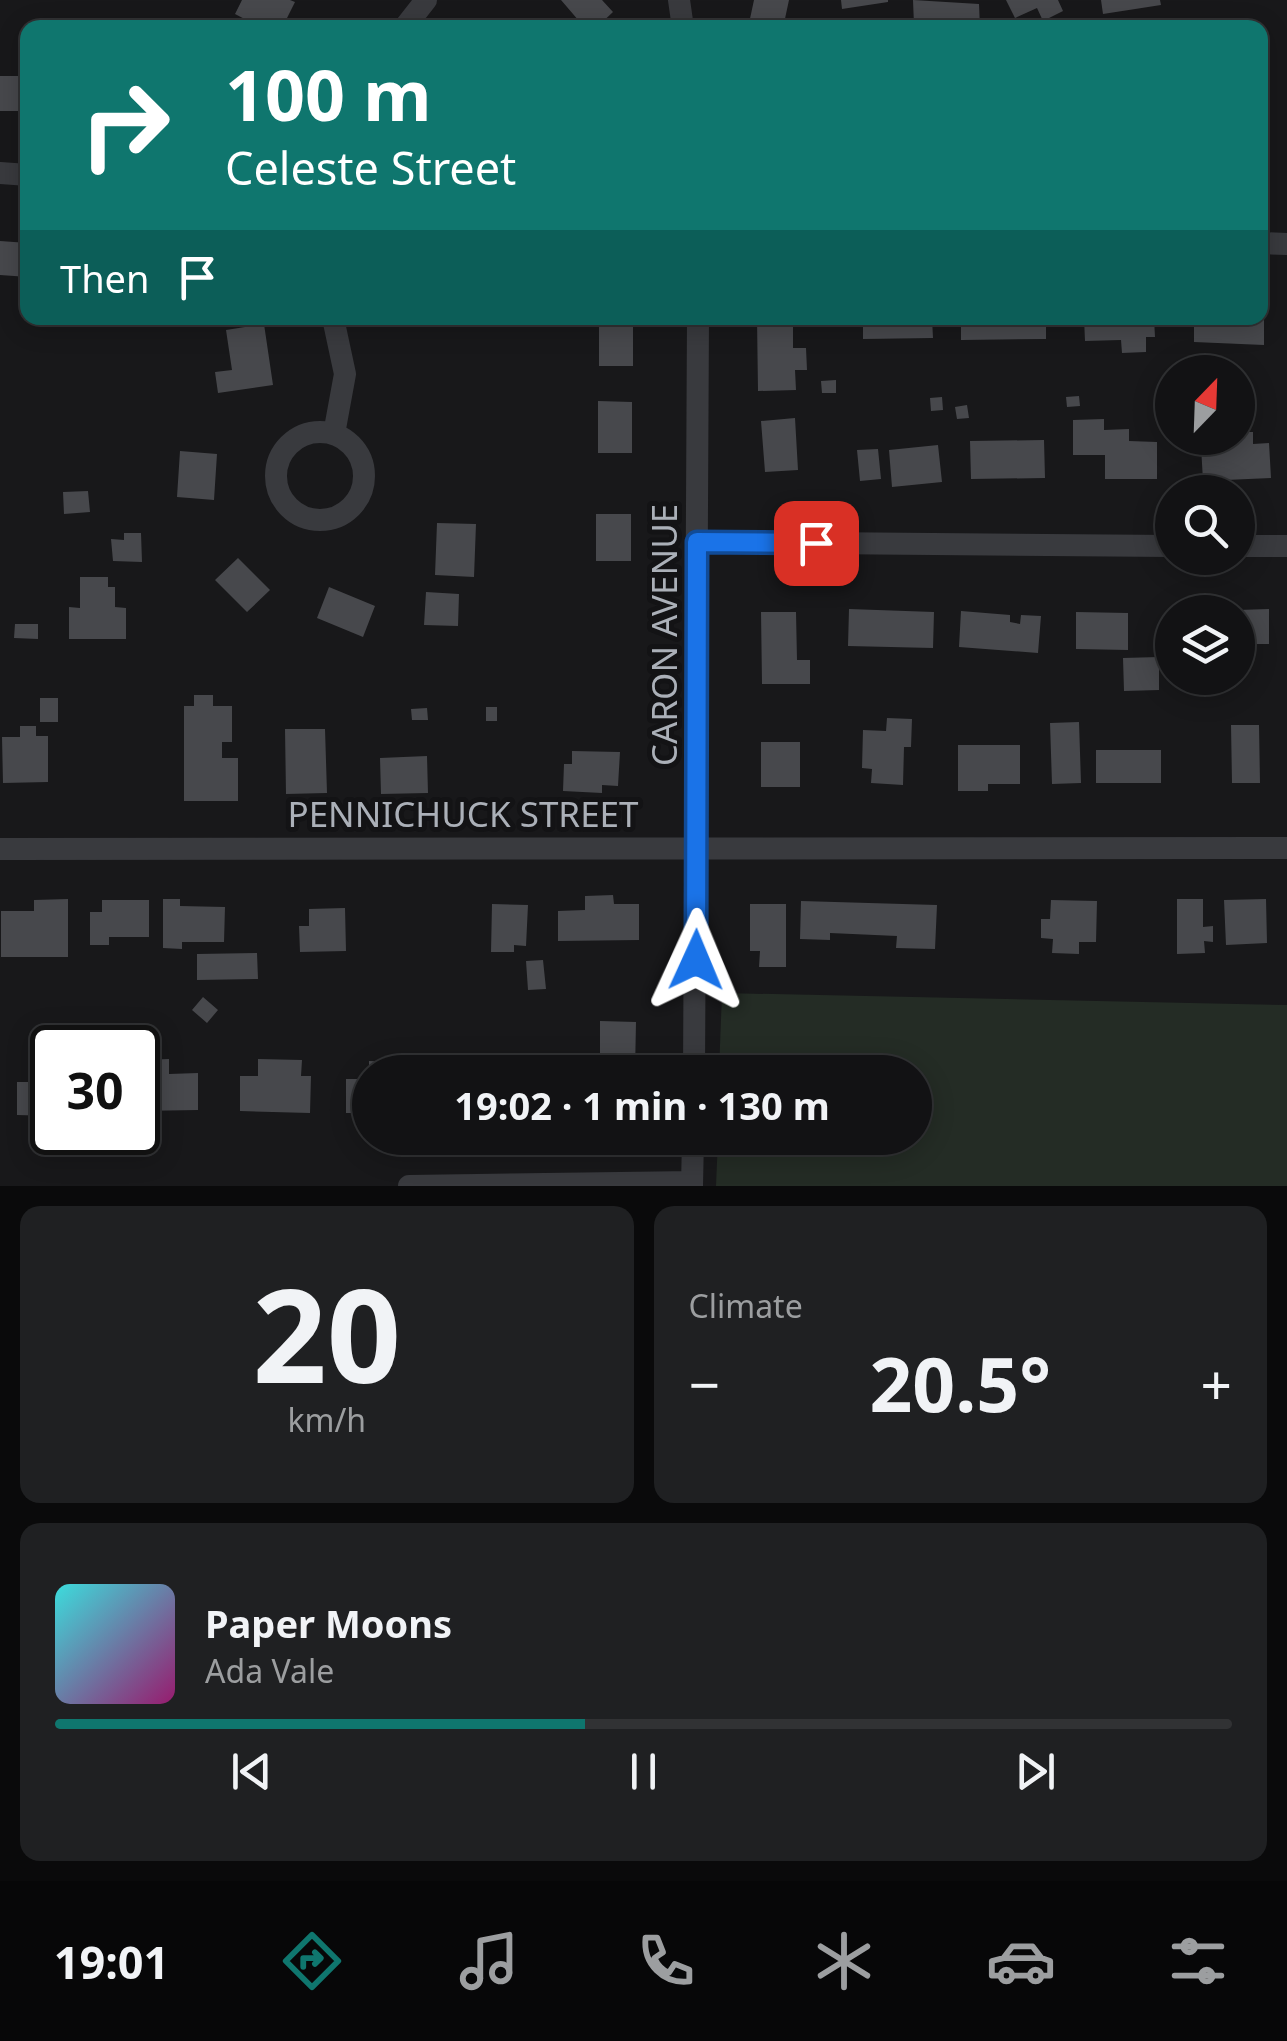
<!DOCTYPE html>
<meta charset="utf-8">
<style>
body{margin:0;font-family:"Noto Sans",sans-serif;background:#1f2022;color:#f1f3f6;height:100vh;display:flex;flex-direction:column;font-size:38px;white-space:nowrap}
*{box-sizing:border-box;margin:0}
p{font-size:32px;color:#9c9ea0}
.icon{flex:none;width:55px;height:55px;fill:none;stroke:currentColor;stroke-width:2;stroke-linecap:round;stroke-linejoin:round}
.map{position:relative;height:1186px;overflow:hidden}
.panel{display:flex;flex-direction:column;gap:20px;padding:20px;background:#0a0a0b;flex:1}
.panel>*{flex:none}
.top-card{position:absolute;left:20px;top:20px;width:1248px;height:305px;border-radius:20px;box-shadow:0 5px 25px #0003,0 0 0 2px #313234;background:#0f766e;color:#fff;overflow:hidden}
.needle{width:65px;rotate:23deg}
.controls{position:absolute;left:1155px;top:355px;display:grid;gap:20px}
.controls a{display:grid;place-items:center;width:100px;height:100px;border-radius:50%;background:#121214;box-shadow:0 5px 25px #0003,0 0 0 2px #313234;font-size:50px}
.speed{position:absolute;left:30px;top:1025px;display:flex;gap:20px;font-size:50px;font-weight:700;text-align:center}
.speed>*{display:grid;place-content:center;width:130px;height:130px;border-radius:50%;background:#121214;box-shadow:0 5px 25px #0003,0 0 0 2px #313234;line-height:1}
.speed .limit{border:5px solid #111;border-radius:15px;background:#fff;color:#111}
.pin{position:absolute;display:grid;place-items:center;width:85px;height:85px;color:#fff;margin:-42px;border-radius:20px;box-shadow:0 5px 15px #0006}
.me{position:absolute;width:110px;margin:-55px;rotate:1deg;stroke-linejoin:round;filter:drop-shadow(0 0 8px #0008)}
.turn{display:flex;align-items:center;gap:35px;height:210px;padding:0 40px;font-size:45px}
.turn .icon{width:130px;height:130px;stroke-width:2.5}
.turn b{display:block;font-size:70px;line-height:85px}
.then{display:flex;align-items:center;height:95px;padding:0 40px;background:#0003;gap:20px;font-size:38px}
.big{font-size:75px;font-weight:700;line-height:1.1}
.panel .card{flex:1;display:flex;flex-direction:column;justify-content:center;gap:15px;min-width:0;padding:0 35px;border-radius:20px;background:#1f2022}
.panel .dial{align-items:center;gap:0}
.dial b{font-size:130px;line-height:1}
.song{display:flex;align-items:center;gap:30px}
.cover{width:120px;height:120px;border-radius:15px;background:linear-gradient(135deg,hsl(180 70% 55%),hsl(320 70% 35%))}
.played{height:10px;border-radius:5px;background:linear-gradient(90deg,#0f766e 45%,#313234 45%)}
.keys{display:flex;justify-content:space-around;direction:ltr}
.heat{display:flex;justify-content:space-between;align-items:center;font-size:55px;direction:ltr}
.panel .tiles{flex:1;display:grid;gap:20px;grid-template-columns:1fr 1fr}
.card:last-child{grid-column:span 2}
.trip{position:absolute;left:352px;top:1055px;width:580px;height:100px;border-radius:50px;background:#121214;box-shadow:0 5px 25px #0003,0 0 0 2px #313234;font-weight:700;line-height:100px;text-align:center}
.menu{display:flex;height:160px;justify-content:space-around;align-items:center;background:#070708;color:#9c9ea0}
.menu .icon{width:70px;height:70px}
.menu .active{color:#0f766e}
.menu b{font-size:45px;color:#f1f3f6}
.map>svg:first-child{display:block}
.green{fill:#242c25}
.building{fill:#47484c}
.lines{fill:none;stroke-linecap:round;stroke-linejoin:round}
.street{stroke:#393a3e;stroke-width:22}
.route-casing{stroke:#114b97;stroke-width:25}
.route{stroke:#1a73e8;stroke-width:18}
.labels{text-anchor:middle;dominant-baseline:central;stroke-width:10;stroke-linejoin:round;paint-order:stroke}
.street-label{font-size:35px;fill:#abb0b8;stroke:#131315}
</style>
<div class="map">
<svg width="1287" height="1186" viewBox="0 0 1287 1186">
<rect width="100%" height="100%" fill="#18181a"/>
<!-- green -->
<path class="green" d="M722,993L1287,1005V1186H716L718,1138H915V1072H719Z"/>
<!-- building -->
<path class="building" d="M242,0H290L295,2L282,28H262L235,14Z
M561,0H602L613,12L596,28H585Z
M754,0H789L783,28H748Z
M841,0H888V2L842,9Z
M913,0L979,4L980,28L914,25Z
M1006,0H1058L1063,11L1043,21L1037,8L1015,18Z
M1101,0H1160L1161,5L1103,14Z
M515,18L519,28H492V27Z
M0,76H26L27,111H0Z
M1260,141H1266L1267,178H1260Z
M0,241L28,243V277L0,275Z
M1260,307H1264V345L1194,342V318H1260Z
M599,318H633V366H599Z
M757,318H793V348H806L807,370H795L796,390L758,391Z
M863,318H932L933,338L863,339Z
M961,318H1046V339L961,340Z
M1084,318H1154L1155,337H1146V352L1122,353L1121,340L1085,341Z
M264,324L273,385L218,393L215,372L232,370L226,330Z
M836,380V393H822L821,381Z
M1079,396L1080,406L1067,407L1066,397Z
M942,397L943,410L931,411L930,398Z
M598,401L632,402V453H598Z
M967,405L969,418L957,419L955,407Z
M795,418L798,470L765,472L761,421Z
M1104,419V430L1129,429V441L1157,442V479H1105V455H1073V420Z
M1238,432H1253V444L1269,443L1271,478L1203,481L1201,446L1232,445Z
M1044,440L1045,478L971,479L970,441Z
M938,445L942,482L892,487L889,450Z
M878,449L881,479L860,481L857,450Z
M180,451L217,454L214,500L177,497Z
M88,491L90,512L64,514L63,492Z
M596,514H631V561H596Z
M437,523L476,524L474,577L435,575Z
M124,533H141L142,562L113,561L111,539L124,540Z
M238,558L270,590L247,612L215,580Z
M80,577H108V587H115V607L126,608V639H69V607L80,608Z
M329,587L375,606L363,637L317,618Z
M426,592L459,594L458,626L424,625Z
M849,609L934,612L933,648L848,646Z
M1269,609V644H1238V610Z
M961,611L1010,615V622L1020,624L1021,615L1041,616L1038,653L959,647Z
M761,612H796L797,660H810V684H762Z
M1076,612L1128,613V650L1076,649Z
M15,624H38V639L14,638Z
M1159,657V690L1124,691L1123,658Z
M1235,678L1236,687L1211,689L1209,679Z
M194,695H213V706H232V742H222V758H238V801H184V706H194Z
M40,698H58V722H40Z
M486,707H497V721H486Z
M427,708L428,720H412L411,709Z
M887,718L912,719L911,747H904L903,785L871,783L872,769L862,768L863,730L886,731Z
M1079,722L1081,783L1052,784L1050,723Z
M1231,725H1259L1260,783H1232Z
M20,726H36V736H48V782L3,783L2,737H20Z
M285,729H325L327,793L286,794Z
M761,742H800V787H761Z
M958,745H1020V784H988V791H958Z
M1096,750H1161V783H1096Z
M572,751L620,752L618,786L602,785V793L563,791L564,764H572Z
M427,756L428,793L381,794L380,758Z
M613,895L614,904H639V940L558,941V911L585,910V896Z
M68,899V957H1V911H34V900Z
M163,899H180V906L225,907L224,942H182V949L163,948Z
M1177,899H1203V927L1213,926V942L1204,941L1205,953L1177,954Z
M1266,899L1267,943L1226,945L1224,900Z
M102,900H149V937H109V945H90V912H102Z
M1051,900L1097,901L1096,942H1079V954L1052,953L1053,939L1041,938V919H1050Z
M801,901L937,905L935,949L896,948L897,936L830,933V940L800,939Z
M492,904L528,905L526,946L514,945V952H491Z
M750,904H786V967H759L760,951H750Z
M345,908L346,951L300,952L299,926H309V909Z
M257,953L258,979L197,980V954Z
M543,960L546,989L528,990L526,961Z
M203,997L218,1010L207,1023L192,1010Z
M600,1021L636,1022L635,1072H600Z
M169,1059V1074L198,1073V1110L138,1111L141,1060Z
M258,1059L302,1060L301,1076H311L310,1113L240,1111V1076H258Z
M369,1061L393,1062V1072H369Z
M346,1079H370V1113H346Z
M17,1082H52V1116L17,1115Z"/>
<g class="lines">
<!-- street -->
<path class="street" d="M679,0L683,28
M404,28L426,0
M0,173L28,175
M1260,243L1287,244
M333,318L345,374L334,434
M276 476a44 44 0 1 1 88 0a44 44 0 1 1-88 0Z
M697,542L1172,546
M1238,546H1287
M0,849L1287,848
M694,1072L698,318
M409,1186L692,1182
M692,1186L693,1138"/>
</g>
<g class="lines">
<!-- route casing -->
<g class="route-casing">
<path id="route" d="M696,960L697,542L816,543"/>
</g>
<!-- route -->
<use href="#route" class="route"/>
</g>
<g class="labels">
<!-- street labels -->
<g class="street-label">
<text transform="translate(663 635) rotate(-90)">CARON AVENUE</text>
<text x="463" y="813">PENNICHUCK STREET</text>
</g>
</g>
</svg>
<div class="controls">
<a><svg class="needle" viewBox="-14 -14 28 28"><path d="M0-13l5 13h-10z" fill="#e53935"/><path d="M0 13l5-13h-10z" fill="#9c9ea0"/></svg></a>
<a><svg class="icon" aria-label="search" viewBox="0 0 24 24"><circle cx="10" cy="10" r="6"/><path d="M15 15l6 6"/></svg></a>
<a><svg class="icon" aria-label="layers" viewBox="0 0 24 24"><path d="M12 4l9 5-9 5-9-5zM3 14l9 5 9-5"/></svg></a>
</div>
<div class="speed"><div class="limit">30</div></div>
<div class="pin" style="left:816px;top:543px;background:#d93025"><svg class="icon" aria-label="arrive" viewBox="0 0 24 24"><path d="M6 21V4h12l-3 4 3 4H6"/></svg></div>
<svg class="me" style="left:696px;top:960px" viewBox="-20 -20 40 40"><path d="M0-17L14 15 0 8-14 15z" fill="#1a73e8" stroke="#fff" stroke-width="4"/></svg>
<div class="trip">19:02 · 1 min · 130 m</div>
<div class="top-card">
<div class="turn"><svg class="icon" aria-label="right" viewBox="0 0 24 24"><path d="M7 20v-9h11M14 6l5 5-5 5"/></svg><div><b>100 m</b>Celeste Street</div></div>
<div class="then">Then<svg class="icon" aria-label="arrive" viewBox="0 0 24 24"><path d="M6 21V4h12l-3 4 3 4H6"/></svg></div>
</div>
</div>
<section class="panel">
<div class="tiles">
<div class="card dial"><b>20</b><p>km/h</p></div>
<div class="card"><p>Climate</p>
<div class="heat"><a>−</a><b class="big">20.5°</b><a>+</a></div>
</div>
<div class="card">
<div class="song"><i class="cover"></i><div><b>Paper Moons</b><p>Ada Vale</p></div></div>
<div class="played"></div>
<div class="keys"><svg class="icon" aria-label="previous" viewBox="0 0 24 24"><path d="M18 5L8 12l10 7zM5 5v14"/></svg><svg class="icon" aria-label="pause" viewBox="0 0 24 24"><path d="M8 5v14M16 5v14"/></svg><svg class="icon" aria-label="next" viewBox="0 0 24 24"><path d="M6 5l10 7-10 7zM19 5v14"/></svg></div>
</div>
</div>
</section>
<nav class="menu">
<b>19:01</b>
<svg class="icon active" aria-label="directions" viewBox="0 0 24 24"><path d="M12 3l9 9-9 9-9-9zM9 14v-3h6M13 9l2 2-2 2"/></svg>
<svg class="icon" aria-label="music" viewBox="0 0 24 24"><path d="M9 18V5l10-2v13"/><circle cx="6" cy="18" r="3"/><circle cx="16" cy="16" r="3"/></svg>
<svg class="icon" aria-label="phone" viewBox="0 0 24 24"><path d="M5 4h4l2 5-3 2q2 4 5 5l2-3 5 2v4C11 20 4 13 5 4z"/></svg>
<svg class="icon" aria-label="climate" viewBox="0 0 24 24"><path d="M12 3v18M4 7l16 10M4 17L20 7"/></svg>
<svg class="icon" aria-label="car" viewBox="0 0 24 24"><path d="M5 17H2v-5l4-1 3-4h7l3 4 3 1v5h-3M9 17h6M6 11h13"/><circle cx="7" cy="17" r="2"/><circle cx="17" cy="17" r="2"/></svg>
<svg class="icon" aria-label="filters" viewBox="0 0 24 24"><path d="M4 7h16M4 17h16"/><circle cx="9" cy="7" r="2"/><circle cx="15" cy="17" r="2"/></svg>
</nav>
